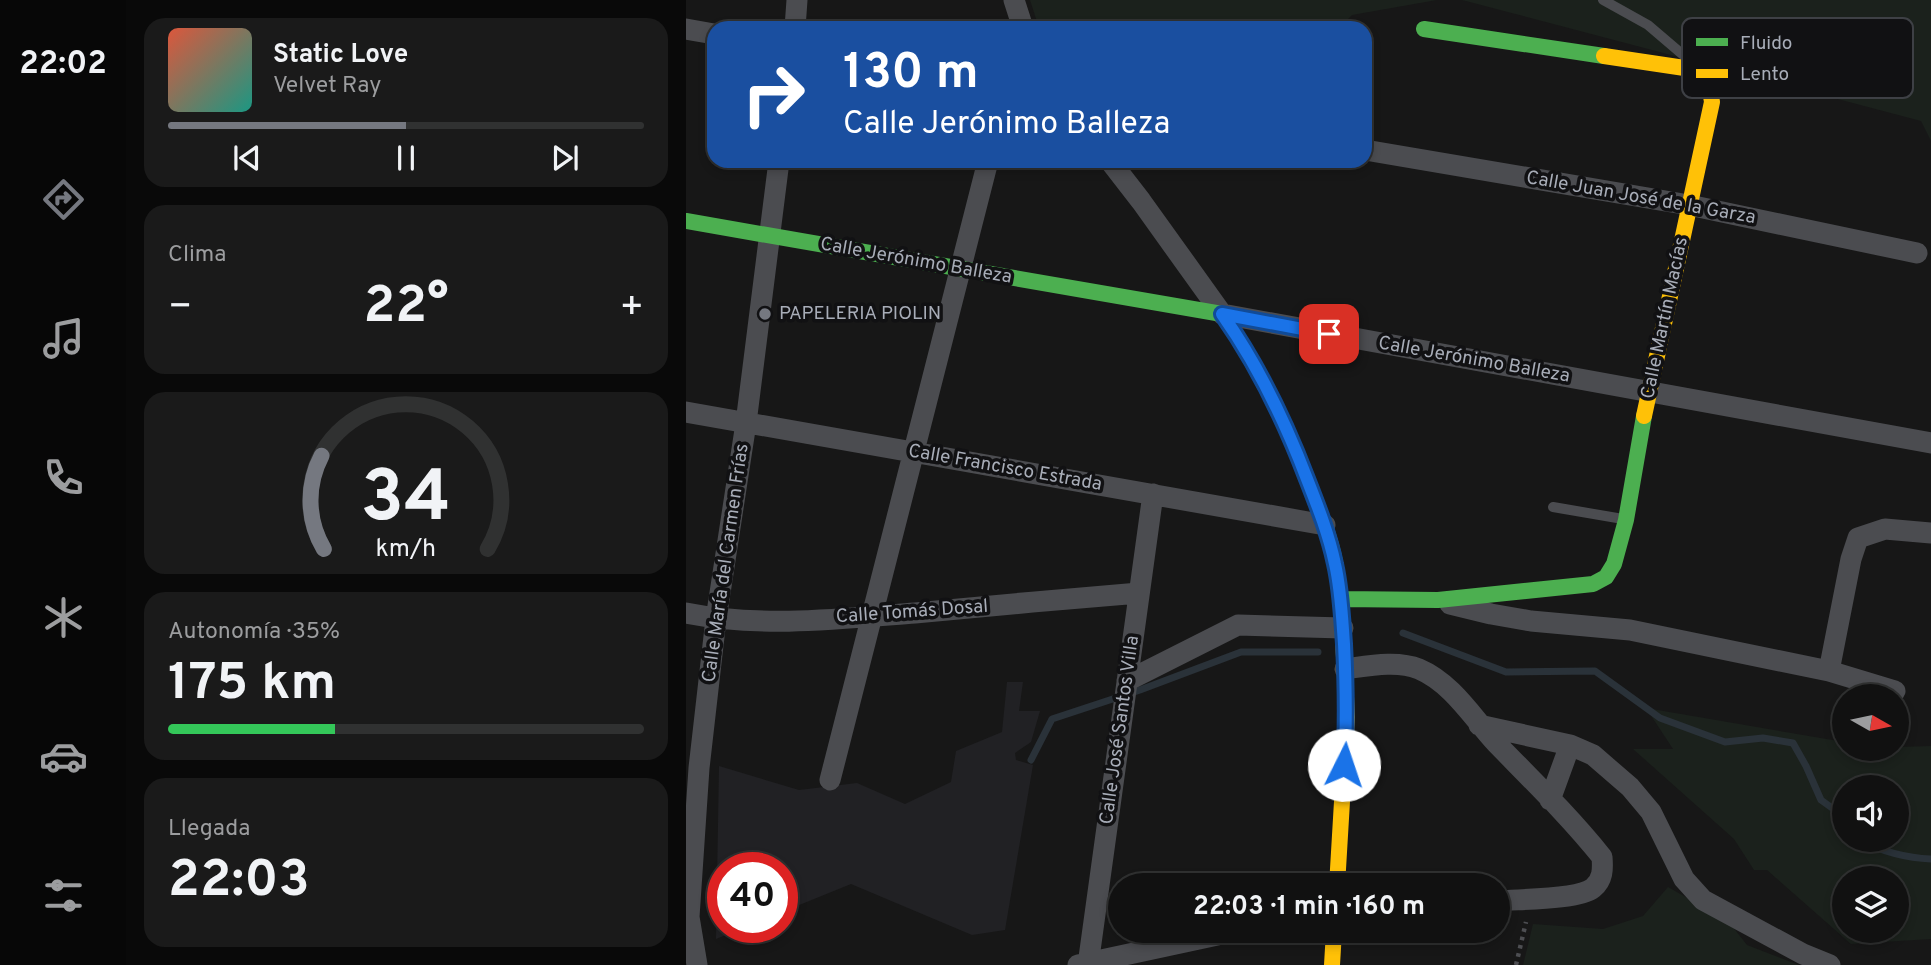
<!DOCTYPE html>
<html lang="es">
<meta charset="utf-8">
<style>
body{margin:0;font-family:Overpass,sans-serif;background:#1a1a1a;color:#f1f3f6;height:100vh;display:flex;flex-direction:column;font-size:26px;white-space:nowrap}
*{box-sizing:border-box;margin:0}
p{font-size:23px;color:#9c9d9f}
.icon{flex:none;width:38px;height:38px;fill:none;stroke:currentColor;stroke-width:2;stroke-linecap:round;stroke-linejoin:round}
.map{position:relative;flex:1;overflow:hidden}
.side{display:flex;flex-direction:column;gap:18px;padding:18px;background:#090909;width:560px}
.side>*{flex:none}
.guide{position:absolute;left:21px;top:21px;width:665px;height:147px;border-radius:21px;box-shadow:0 4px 10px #0003,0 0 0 2px #303131;background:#1a4fa0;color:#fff;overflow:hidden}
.needle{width:46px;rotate:99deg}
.tools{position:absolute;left:1146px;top:684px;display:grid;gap:14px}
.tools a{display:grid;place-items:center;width:77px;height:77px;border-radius:50%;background:#111;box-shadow:0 4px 10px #0003,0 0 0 2px #303131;font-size:35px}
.speed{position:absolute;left:21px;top:852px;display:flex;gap:14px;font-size:35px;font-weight:700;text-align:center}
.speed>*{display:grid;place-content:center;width:91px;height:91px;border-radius:50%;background:#111;box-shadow:0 4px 10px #0003,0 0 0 2px #303131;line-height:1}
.speed .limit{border:10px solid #d22;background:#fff;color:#111}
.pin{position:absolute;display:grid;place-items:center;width:60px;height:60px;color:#fff;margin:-30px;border-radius:14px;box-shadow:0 4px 10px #0006}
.me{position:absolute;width:77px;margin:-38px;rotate:4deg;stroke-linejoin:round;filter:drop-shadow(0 0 5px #0008)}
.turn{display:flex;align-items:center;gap:24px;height:147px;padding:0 21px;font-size:32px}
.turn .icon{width:91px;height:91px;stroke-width:2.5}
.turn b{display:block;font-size:49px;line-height:60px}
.big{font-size:52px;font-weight:700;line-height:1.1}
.side .card{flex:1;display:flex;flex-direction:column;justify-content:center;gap:10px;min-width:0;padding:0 24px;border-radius:21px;background:#1a1a1a}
.side .dial{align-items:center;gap:0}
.dial svg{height:182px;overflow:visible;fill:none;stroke:#303131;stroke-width:7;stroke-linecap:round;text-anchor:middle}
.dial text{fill:#f1f3f6;stroke:none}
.song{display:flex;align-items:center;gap:21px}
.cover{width:84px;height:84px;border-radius:10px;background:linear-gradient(135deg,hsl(10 70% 55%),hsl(170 70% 35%))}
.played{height:7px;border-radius:4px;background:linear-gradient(90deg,#757880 50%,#303131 50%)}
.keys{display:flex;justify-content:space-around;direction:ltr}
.heat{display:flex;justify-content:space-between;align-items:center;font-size:38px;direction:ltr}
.charge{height:10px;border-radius:5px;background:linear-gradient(90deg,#34c759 35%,#303131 0)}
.trip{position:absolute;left:422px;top:873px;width:402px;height:70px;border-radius:35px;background:#111;box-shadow:0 4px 10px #0003,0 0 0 2px #303131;font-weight:700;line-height:70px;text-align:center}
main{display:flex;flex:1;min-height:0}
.dock{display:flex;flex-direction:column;width:126px;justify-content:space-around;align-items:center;background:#070707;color:#9c9d9f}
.dock .icon{width:49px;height:49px}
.dock .current{color:#757880}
.dock b{font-size:32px;color:#f1f3f6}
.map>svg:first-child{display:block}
.built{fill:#212124}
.green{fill:#1b211c;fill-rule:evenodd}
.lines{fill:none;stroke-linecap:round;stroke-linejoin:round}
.stream{stroke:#2a3239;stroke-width:7}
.path{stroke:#4d4e52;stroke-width:4.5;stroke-dasharray:3.5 5;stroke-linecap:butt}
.lane{stroke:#4b4c50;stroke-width:10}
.street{stroke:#4b4c50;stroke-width:21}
.fast{stroke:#4caf50;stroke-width:16}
.slow{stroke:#ffc107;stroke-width:16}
.route-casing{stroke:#114b97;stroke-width:18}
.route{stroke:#1a73e8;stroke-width:12}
.poi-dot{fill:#757880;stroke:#111113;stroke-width:2.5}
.labels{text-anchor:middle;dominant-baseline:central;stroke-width:7;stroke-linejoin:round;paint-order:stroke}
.street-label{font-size:19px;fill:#a8adb8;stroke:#111113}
.poi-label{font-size:19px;fill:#a8adb8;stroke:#111113;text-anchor:start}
.key{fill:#111113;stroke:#3e4045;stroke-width:2}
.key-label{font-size:19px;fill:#a8adb8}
</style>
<main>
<nav class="dock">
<b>22:02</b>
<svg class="icon current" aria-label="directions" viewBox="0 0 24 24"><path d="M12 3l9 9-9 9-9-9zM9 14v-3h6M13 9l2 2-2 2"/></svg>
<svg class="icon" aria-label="music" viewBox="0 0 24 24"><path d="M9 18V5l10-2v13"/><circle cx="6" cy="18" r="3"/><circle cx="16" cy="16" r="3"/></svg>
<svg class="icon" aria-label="phone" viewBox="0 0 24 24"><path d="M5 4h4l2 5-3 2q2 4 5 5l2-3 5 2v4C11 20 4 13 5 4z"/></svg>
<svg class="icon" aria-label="climate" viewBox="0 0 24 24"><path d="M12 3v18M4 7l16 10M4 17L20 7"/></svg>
<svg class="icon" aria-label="car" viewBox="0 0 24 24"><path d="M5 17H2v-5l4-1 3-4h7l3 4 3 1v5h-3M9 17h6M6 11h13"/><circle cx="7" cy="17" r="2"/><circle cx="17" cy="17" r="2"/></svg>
<svg class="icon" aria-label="filters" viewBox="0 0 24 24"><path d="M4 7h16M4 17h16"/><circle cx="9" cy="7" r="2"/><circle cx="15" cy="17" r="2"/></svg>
</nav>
<section class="side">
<div class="card">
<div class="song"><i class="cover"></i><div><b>Static Love</b><p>Velvet Ray</p></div></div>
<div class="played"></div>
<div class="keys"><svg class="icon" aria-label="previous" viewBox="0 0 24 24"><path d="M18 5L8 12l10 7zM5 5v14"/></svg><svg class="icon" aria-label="pause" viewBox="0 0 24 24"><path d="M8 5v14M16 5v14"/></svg><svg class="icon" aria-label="next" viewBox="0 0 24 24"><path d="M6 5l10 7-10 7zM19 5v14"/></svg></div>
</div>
<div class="card"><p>Clima</p>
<div class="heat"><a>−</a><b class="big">22°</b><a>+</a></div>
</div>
<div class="card dial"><svg viewBox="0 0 100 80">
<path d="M14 69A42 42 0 1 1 86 69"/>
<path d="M14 69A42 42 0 0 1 13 28" stroke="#757880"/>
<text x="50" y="56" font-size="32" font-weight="700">34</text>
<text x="50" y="72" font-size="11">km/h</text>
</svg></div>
<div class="card"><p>Autonomía · 35%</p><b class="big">175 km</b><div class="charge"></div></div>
<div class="card"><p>Llegada</p><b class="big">22:03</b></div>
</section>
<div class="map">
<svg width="1245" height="965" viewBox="0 0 1245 965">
<rect width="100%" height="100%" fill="#171717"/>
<!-- built -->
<path class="built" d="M321,682H337L333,711H354L345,742L329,753L330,760L347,765L319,930L286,935L165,884L96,912V868H37V928H58L30,939L33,766L113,790L171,783L219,804L265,782L270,751L316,732Z"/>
<!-- green -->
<path class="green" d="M344,0H751L666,15L653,28H353Z
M776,0H1245V141L1235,121Z
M960,708L1158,742V749H1211V747L1245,746V939L1165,944L1081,870H1068L1048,839L947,749H987ZM1158,788H1211V840H1158ZM1211,878V931H1158V878Z
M982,887L1042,921L1061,945L1113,965H837L847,924L917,929L957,916Z"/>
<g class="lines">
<!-- stream -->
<path class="stream" d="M717,633L820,672L909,671L974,718L1039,742L1077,738L1107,743L1120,766L1135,800L1153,813L1158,829
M345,760L366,719L454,690L555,652H632
M1176,840C1195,852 1222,858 1245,859"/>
<!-- path -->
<path class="path" d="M830,965L840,922"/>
<!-- lane -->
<path class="lane" d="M917,0L962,25L1003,60
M867,507L937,519"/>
<!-- street -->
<path class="street" d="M328,0L337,28
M109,28L111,0
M0,29L28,34
M679,150L1003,205L1231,253
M424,161L455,201L536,314L1245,443
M0,412L639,525
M764,604L805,614L845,621L944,630L1143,671L1209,691
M0,613C75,628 154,619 229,613C304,606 378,599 453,593
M659,669C682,666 711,660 733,669C766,683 787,718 810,743C846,780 884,817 916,857C917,869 917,880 907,888C892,900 833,899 812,901
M1143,671L1165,559L1172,538L1199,529L1245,533
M441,681L552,625L657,628
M793,725L884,745L907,755L944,787L965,812L998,879L1017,900L1117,954L1144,965
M144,780L302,161
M864,800L884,745
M11,965L3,917L13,768L30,619L60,423L93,161
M392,965L550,931
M402,965L467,494"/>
<!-- fast -->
<path class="fast" d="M738,29L918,56
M0,221L536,314C574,369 602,428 626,491C635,516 646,541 650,568C654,591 656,614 657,637
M654,599L752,600L907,584L920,577L928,564L940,520L958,416"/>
<!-- slow -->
<path class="slow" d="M918,56L1012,70L1022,78L1026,102L958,416
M651,886L661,717L657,637
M646,965L648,931"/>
</g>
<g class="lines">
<!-- route casing -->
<g class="route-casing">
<path id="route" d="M643,334L536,314C572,365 599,421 621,479C632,507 643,535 649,564C655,590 656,617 658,644C660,685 661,724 658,765"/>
</g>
<!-- route -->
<use href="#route" class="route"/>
</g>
<!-- markers -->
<circle class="poi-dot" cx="79" cy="314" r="7"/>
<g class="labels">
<!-- street labels -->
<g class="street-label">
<text transform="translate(955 198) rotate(10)">Calle Juan José de la Garza</text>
<text transform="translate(230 261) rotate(10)">Calle Jerónimo Balleza</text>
<text transform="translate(979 318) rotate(-78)">Calle Martín Macías</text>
<text transform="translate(788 360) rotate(10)">Calle Jerónimo Balleza</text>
<text transform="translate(319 468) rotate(10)">Calle Francisco Estrada</text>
<text transform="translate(40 563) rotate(-82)">Calle María del Carmen Frías</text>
<text transform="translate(226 612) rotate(-4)">Calle Tomás Dosal</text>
<text transform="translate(434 730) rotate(-82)">Calle José Santos Villa</text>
</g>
<!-- poi labels -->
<g class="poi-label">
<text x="93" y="314">PAPELERIA PIOLIN</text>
</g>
</g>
<!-- legend -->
<rect x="996" y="18" width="231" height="80" rx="10" class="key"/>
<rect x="1010" y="38" width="32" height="8" fill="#4caf50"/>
<rect x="1010" y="69" width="32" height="9" fill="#ffc107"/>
<g class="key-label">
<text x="1054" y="49">Fluido</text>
<text x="1054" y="80">Lento</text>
</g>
</svg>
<div class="tools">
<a><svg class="needle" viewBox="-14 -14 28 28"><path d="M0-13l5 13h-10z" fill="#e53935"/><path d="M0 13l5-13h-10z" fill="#9c9d9f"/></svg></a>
<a><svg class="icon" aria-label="sound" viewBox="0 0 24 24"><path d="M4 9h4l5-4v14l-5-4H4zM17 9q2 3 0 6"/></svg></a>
<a><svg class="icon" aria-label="layers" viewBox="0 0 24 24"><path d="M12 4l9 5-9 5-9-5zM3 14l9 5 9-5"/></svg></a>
</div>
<div class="speed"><div class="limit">40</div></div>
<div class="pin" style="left:643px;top:334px;background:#d93025"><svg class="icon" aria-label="arrive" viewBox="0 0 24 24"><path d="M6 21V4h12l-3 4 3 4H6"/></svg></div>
<svg class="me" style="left:658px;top:765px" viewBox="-20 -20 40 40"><circle r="19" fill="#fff"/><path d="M0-13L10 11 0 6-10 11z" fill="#1a73e8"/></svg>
<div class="trip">22:03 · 1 min · 160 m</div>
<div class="guide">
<div class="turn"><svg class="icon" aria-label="right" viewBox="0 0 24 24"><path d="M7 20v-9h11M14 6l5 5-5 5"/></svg><div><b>130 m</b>Calle Jerónimo Balleza</div></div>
</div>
</div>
</main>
